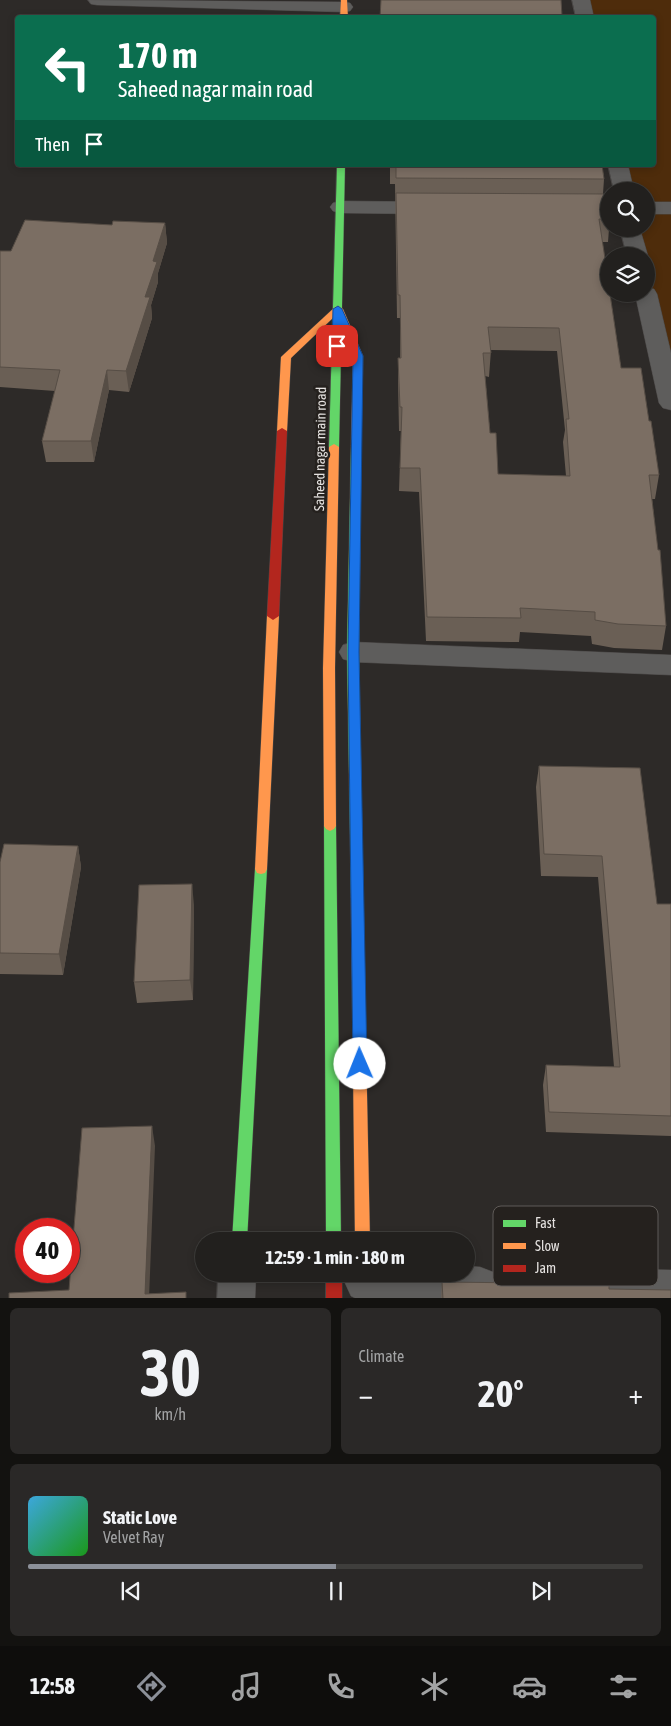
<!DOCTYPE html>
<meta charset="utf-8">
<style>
body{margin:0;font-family:"Asap Condensed",sans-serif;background:#2a2827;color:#f1f3f6;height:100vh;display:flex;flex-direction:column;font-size:19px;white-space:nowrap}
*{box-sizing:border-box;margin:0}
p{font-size:16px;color:#a2a3a4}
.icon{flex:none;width:28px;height:28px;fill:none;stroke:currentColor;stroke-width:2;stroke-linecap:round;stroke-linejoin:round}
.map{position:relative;height:1298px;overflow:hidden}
.drawer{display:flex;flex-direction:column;gap:10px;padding:10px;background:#131210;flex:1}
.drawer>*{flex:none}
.hud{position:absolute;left:15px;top:15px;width:641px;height:152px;border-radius:5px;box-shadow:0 2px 8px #0003,0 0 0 1px #3f3e3c;background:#0b6e4f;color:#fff;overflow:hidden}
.controls{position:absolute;left:600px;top:182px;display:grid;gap:10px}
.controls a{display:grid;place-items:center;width:55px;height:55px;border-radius:50%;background:#22201e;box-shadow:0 2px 8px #0003,0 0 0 1px #3f3e3c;font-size:25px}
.speed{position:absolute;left:15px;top:1218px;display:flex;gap:10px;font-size:25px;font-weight:700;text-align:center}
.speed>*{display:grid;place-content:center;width:65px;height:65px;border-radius:50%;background:#22201e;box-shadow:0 2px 8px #0003,0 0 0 1px #3f3e3c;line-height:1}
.speed .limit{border:8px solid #d22;background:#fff;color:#111}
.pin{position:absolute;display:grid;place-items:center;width:42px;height:42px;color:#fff;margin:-21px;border-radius:10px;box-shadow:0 2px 8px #0006}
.me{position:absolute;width:55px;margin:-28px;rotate:359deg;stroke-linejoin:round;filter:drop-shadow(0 0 4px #0008)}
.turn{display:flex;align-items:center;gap:18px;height:105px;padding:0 20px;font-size:22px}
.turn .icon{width:65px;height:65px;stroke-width:2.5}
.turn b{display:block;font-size:35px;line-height:42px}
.then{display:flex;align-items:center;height:48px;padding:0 20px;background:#0003;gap:10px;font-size:19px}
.big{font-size:38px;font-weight:700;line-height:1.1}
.drawer .card{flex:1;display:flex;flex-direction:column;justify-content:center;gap:8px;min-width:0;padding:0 18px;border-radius:8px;background:#2a2827}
.drawer .dial{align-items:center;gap:0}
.dial b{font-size:65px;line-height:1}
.song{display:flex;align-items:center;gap:15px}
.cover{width:60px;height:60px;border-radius:8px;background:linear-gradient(135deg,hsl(200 70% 55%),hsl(120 70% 35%))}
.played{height:5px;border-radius:2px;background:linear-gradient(90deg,#8c9099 50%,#3f3e3c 50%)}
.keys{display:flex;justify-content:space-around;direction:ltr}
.heat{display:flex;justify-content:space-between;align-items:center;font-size:28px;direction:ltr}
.drawer .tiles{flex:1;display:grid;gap:10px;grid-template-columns:1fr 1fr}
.card:last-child{grid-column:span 2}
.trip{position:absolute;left:195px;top:1232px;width:280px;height:50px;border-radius:25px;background:#22201e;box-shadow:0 2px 8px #0003,0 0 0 1px #3f3e3c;font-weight:700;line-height:50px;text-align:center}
.dock{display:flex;height:80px;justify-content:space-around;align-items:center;background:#0e0d0c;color:#a2a3a4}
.dock .icon{width:35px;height:35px}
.dock .current{color:#8c9099}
.dock b{font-size:22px;color:#f1f3f6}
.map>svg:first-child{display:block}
.green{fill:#4e2c0b}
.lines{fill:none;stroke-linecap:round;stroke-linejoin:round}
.street-casing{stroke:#4b4847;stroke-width:1}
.fast-casing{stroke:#4b4847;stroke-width:1}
.slow-casing{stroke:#4b4847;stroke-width:1}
.jam-casing{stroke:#4b4847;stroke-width:1}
.street{fill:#5e5d5c;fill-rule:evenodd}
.fast{fill:#63d668;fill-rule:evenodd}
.slow{fill:#ff974d;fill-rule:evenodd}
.jam{fill:#b3261e;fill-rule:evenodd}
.wall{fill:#6a5f55;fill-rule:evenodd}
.shaded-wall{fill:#564d45}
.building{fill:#7b6e63;stroke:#564d45;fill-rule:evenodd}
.route{fill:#1a73e8;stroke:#114b97}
.labels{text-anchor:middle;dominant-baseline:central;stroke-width:5;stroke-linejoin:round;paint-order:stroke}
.street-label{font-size:14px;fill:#e5e2e0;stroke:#25211e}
.key{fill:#25211e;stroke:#5f5b58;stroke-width:1}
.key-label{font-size:14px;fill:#e5e2e0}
</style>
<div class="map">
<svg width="671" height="1299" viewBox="0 0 671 1299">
<rect width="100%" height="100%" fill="#2d2a28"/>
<!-- green -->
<path class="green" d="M574,0H671V409L644,294H646V256H635L628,229H646V191H619L613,165H654V18L578,17Z"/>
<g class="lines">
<!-- street casing -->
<g class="street-casing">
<path id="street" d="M88,0L344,2L350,3L353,7L350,11L344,12L97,5L91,4Z
M572,0H590L594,18H576Z
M608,165H628L634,191H614Z
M340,201L432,202L439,204L442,208L439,212L432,214L340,213L333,211L330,207L333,203Z
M646,202H671V214H646Z
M620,229H640L648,256L646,258V256H627Z
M646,288L654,289L657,294L671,353V410L663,408L659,403L635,294H646Z
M353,642L671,655V675L353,662L343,659L339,652L343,645Z
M466,1266L480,1267L493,1272L499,1285L493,1298L357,1299L351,1296L345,1283L349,1274H466Z
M573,1268L671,1270V1299H559L554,1286L560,1273Z
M218,1274H256L255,1299H217Z"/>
</g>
<!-- fast casing -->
<g class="fast-casing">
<path id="fast" d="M337,165H345L339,447L334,450L329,447Z
M356,443L361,446L359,652L363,897L362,901L357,902L352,901L351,897L347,652L351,446Z
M330,821L334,823L336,826L341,1241H326L324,826L326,823Z
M261,864L265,865L267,869L247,1241H232L255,869L257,865Z"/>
</g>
<!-- slow casing -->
<g class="slow-casing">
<path id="slow" d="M341,0H347L348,18H340Z
M338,306L343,309L363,356L361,446L356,449L351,446L353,356L336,315L291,358L287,431L282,434L277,431L281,357L335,307Z
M334,444L339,447L335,668L336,826L334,829L330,831L326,829L324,826L323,668L329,447Z
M273,612L279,616L267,869L265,873L261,874L257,873L255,869L267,616Z
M357,892L362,893L363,897L370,1241H355L351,897L352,893Z"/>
</g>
<!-- jam casing -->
<g class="jam-casing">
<path id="jam" d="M282,428L287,431L279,616L273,620L267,616L277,431Z
M326,1274H342V1299H326Z"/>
</g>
<!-- street -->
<use href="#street" class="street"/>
<!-- fast -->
<use href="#fast" class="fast"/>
<!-- slow -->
<use href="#slow" class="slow"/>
<!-- jam -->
<use href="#jam" class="jam"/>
</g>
<!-- wall -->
<path class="wall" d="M390,165H602L604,179L603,194L609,220V229L608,242H602L621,368L649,421L659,475L655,499H652L666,626L662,650L614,648L592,644L591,636L520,632L519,642L426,641L419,492L399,491L401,431H399L398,381V358H400V318H397L395,184H390ZM491,350L557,351L565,430L563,442L566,476L498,474L490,433L485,376L489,377Z
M165,223L167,243L158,273V282L151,305L152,318L129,392L109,390L94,462H46L42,441L55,391L0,387V251H11L112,225Z
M539,766L657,904H671V1136L546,1132L543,1085L546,1065L614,1067L598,877L541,876L536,787Z
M78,846L81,867L63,975L0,974V862Z
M194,905L193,1000L137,1003L134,982Z
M442,1282L609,1289L671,1299H441Z"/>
<!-- shaded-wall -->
<path class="shaded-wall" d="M165,223L167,243L158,273V282L151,305L152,318L129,392L126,371L153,261Z
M107,370L109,390L94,462L91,441Z
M78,846L81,867L63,975L59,954Z
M192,884L194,905L193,1000L190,980Z
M152,1126L155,1146L149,1299L145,1294Z"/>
<!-- building -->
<path class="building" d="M381,0H561L562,16H567V18H380Z
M396,165H602L604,179L396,178Z
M396,193L607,194L609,207V220L599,219L609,285V294H610L621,368H641L649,421H651L659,475H649L658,550H660L666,626L618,624L595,620V612L520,608L521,618L427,617L420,468H400L402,407H400L398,358H401L400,295H398ZM488,327L559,328L569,419H566L570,476L498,474L496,433H490L483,353H491Z
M25,220L112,225L113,221L165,223L153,261L157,262L145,297H150L126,371L107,370L91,441H42L60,370L0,367V251H11Z
M539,766L640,768L657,904H671V1116L549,1112L546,1065L620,1067L602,856L544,854Z
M4,844L78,846L59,954L0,953V862Z
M192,884L190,980L134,982L139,885Z
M152,1126L145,1294L186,1292V1299H9V1293L69,1290L82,1128Z
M442,1282L609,1284V1289L671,1290V1299H443Z"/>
<!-- route -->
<path class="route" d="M338,306L342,309L363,356L359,652L367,1064L365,1069L360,1071L355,1069L353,1064L348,652L353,356L342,329V346L337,349L332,346L333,309Z"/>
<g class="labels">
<!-- street labels -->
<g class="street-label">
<text transform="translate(320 449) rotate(-89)">Saheed nagar main road</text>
</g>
</g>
<!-- legend -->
<rect x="493" y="1206" width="165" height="80" rx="8" class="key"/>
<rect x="503" y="1220" width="23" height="7" fill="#63d668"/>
<rect x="503" y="1243" width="23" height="6" fill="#ff974d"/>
<rect x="503" y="1265" width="23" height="7" fill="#b3261e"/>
<g class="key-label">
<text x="535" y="1228">Fast</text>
<text x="535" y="1251">Slow</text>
<text x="535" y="1273">Jam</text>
</g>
</svg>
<div class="controls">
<a><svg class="icon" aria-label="search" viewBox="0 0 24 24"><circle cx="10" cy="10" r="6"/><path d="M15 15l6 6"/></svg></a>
<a><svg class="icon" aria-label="layers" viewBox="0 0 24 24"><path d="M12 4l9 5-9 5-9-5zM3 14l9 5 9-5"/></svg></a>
</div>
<div class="speed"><div class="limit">40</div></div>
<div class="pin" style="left:337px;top:346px;background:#d93025"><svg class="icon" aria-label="arrive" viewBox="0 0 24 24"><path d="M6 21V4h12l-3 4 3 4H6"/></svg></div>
<svg class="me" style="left:360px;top:1064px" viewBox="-20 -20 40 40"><circle r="19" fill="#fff"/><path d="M0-13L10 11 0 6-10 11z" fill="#1a73e8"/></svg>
<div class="trip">12:59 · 1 min · 180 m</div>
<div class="hud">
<div class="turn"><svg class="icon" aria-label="left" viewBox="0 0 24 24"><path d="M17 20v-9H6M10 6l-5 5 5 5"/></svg><div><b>170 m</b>Saheed nagar main road</div></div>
<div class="then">Then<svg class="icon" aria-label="arrive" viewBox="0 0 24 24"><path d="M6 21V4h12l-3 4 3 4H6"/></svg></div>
</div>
</div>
<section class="drawer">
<div class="tiles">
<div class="card dial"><b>30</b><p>km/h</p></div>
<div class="card"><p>Climate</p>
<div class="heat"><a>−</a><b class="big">20°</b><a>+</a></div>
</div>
<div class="card">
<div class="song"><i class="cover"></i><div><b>Static Love</b><p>Velvet Ray</p></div></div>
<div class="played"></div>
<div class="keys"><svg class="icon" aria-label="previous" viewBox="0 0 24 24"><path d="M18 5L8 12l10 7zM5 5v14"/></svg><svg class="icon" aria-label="pause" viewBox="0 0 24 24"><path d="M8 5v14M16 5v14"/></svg><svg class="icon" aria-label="next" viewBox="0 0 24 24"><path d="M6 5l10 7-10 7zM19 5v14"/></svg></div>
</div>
</div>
</section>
<nav class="dock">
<b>12:58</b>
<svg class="icon current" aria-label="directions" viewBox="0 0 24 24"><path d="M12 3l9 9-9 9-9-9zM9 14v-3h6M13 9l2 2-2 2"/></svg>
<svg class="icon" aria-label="music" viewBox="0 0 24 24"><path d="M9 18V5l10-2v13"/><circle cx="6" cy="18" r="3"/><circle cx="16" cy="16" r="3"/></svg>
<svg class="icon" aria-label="phone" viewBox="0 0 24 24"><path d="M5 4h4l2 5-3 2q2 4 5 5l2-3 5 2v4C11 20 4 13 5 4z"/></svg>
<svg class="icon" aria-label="climate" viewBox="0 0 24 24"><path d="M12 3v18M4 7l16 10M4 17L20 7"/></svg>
<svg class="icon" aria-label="car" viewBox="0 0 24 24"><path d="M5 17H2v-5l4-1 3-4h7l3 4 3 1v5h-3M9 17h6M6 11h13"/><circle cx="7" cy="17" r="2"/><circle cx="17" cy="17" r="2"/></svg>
<svg class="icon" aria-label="filters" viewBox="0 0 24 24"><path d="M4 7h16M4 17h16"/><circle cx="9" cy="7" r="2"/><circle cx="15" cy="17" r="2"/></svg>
</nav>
